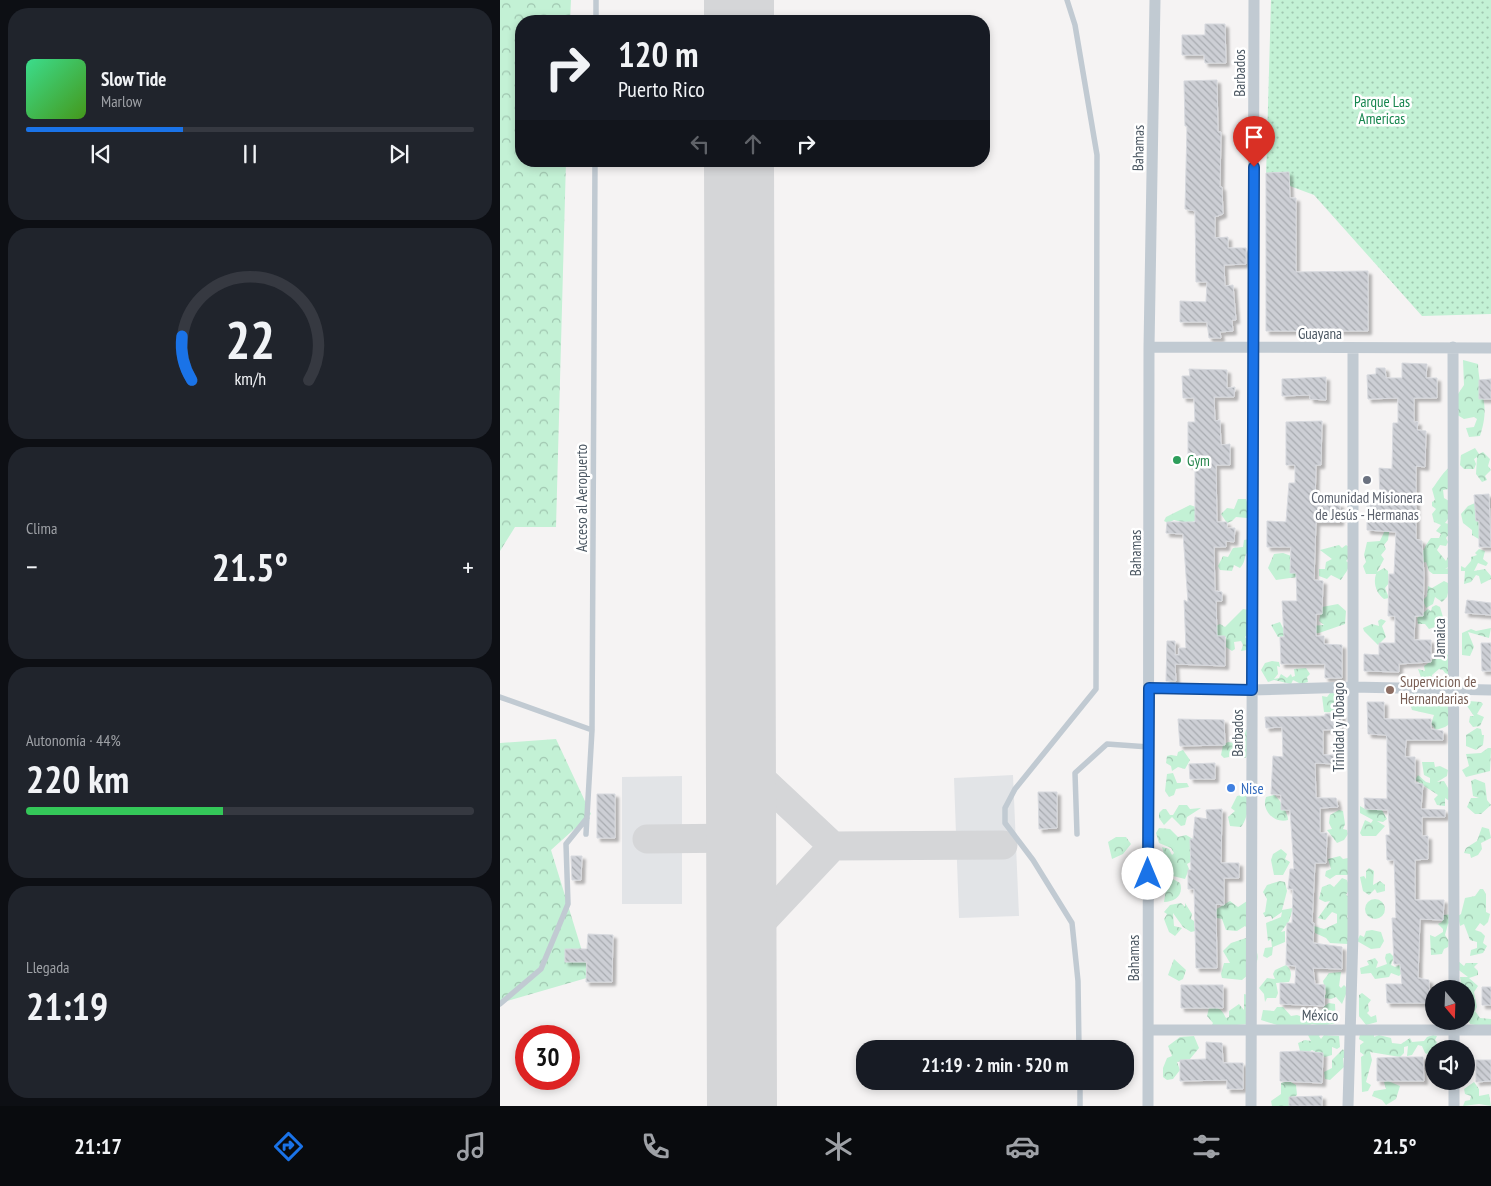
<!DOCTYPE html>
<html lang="es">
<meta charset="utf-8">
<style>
body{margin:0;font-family:"PT Sans Narrow",sans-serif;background:#20242c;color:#f1f3f6;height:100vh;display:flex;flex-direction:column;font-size:19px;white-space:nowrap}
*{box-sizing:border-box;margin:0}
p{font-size:16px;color:#9ea1a6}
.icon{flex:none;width:28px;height:28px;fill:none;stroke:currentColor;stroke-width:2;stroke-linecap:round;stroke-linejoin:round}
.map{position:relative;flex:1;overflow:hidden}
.side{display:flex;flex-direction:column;gap:8px;padding:8px;background:#0d0f14;width:500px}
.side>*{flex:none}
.banner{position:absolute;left:15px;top:15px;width:475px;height:152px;border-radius:20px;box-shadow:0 2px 8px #0003;background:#171b24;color:#f1f3f6;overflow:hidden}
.needle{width:32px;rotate:161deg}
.controls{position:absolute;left:925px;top:980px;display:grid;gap:10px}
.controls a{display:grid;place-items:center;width:50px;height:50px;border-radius:50%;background:#171b24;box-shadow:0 2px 8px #0003;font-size:25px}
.speed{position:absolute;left:15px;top:1025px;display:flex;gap:10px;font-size:25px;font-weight:700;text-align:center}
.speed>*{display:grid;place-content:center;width:65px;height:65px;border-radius:50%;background:#171b24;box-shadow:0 2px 8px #0003;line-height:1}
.speed .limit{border:8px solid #d22;background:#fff;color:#111}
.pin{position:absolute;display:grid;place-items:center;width:42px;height:42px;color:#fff;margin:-51px -21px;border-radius:50% 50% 50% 0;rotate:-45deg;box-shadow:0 0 5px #0007}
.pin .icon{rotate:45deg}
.me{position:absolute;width:55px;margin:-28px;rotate:0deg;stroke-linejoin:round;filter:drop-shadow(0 0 4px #0008)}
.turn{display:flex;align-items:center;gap:18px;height:105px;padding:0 20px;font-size:22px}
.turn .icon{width:65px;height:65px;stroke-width:2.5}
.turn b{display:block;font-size:35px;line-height:42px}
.lanes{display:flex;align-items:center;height:48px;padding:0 20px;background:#0003;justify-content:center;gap:25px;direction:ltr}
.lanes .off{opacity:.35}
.big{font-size:38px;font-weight:700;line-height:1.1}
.side .card{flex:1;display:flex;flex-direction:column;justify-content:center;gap:8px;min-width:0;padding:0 18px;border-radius:20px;background:#20242c}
.side .dial{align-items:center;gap:0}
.dial svg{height:130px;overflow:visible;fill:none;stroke:#363941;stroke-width:7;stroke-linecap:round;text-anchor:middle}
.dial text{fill:#f1f3f6;stroke:none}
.song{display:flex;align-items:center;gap:15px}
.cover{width:60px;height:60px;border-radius:8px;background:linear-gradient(135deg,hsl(150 70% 55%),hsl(100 70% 35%))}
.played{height:5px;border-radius:2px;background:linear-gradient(90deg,#1a73e8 35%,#363941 35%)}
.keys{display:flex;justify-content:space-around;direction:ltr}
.heat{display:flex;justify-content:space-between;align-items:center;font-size:28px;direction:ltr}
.charge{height:8px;border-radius:4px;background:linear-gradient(90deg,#34c759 44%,#363941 0)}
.trip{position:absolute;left:356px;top:1040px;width:278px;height:50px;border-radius:20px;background:#171b24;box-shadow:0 2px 8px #0003;font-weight:700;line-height:50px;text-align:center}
.dock{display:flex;height:80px;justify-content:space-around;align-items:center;background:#090b0e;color:#9ea1a6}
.dock .icon{width:35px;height:35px}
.dock .selected{color:#1a73e8}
.dock b{font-size:22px;color:#f1f3f6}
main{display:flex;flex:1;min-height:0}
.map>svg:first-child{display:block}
.airport{fill:#e2e4e7}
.forest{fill:url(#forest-crowns)}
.park{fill:url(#park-dots)}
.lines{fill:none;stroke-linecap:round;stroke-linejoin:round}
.taxiway{stroke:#d5d6d8;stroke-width:29}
.runway{stroke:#d5d6d8;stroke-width:70}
.building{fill:url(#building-back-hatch);stroke:#d7d9de;filter:url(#shadow)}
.service{stroke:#c1cad2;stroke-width:5.5}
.minor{stroke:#c1cad2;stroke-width:11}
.route-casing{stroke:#114b97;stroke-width:12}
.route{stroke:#1a73e8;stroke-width:9}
.leisure-dot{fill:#2e9e5b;stroke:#fff;stroke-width:2}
.worship-dot{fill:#6b7280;stroke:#fff;stroke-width:2}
.education-dot{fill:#8d6e63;stroke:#fff;stroke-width:2}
.shop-dot{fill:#3f7fe0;stroke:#fff;stroke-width:2}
.labels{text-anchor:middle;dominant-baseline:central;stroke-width:5;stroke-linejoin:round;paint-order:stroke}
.street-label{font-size:15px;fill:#4a5661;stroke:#fff}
.park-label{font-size:15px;fill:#17864f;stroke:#fff}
.leisure-label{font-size:15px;fill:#27864d;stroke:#fff;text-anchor:start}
.worship-label{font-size:15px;fill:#5b616d;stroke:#fff}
.education-label{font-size:15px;fill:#785e54;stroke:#fff;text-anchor:start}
.shop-label{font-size:15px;fill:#366cbe;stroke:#fff;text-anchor:start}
</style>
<main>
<section class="side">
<div class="card">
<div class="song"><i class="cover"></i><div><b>Slow Tide</b><p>Marlow</p></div></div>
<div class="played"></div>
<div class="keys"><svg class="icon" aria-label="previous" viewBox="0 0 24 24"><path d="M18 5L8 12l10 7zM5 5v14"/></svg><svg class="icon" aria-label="pause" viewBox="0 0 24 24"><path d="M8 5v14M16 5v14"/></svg><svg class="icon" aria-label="next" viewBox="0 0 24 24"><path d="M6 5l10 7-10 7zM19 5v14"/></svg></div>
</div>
<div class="card dial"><svg viewBox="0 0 100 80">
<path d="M14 69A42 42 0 1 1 86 69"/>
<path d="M14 69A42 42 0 0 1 8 42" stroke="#1a73e8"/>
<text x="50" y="56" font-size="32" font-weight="700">22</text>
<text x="50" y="72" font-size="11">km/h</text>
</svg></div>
<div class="card"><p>Clima</p>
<div class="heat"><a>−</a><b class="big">21.5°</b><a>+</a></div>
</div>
<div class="card"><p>Autonomía · 44%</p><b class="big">220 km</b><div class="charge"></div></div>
<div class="card"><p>Llegada</p><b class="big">21:19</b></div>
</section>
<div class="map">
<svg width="991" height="1106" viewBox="0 0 991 1106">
<defs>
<pattern id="forest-crowns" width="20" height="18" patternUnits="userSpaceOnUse" patternTransform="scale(1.25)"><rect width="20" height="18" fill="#c3f1d5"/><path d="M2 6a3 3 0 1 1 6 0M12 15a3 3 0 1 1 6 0" fill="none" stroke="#a0c6b0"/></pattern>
<pattern id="park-dots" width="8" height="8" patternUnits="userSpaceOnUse" patternTransform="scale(1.25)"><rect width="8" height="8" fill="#c3f1d5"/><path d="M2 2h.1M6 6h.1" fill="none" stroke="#a0c6b0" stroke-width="1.8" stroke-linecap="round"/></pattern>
<pattern id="building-back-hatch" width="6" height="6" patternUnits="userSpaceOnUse" patternTransform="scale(1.25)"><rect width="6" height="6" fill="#cdcfd5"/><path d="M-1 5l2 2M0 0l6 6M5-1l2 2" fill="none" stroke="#a8abb0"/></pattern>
<filter id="shadow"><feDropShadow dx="3.5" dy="3.5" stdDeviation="1" flood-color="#0004"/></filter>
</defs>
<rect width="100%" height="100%" fill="#f5f3f3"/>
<!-- airport -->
<path class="airport" d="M513,775L519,916L459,918L454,778Z
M182,776V904H122V777Z"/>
<!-- forest -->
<path class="forest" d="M0,0H71L70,21H21V161H66L56,527H15L0,551Z
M963,360L978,364C979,394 991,402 980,436L969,437L966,428L974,427L977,419L974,417L964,419L954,413V400L964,385Z
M975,448L979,454L983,452L990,459L988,466L991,470L985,476L987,480L982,482L976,474L977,457L974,459L976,464L974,469H964L960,465L961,455Z
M954,464V488L943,490L944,498L949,501L948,519L945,523L949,524L952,530L946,538L948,542L946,546L940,545L937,550L946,561L948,557L950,566L945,569L949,568L950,574H933L929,571L926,562L922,563C921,552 925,546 931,538H939L941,534L936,531L941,525L934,522L932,514L936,509L932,506V502L935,500L932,489C939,480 943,471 954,464Z
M738,499H746L748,505L747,518L736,517L732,521L727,523L721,514L727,508L734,509Z
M975,503L982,541L972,535V530L963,523L961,514L968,506Z
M690,505L696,507V521L686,523L674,520L668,523L664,521L666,517Z
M890,526L888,540L884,545L886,549L881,555L884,559L877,572L884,568L888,571L889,583L885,588L889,598L884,599C876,593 873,583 876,574H866L863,566L866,562L864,555L867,542L880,541L885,530Z
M750,539L753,550L746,554C744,560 745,562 740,568L734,565L732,571L720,570L718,566L723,556L728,557L733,548L743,547L744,540Z
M839,545L842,548L846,545L849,547L848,559L846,561L849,563C849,571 844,574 841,580L831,575L827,579L819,576V569H825L826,562L832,559L820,550Z
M979,549L985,551L983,559L988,563L986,566L978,563L974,571L985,569L991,576V579L981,584L979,576L976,575L971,582L964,584L965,571H961V566L965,568L971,561V557L977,555L975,553Z
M783,553L794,557L797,577L776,580L768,568L774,554Z
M944,581L950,584L947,597L942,602L935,597L933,604L926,608L923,600L927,596L928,586L932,588Z
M838,604L846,611L845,624L819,633L778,637L771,625L780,622L783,628L824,625L819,621L822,607Z
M936,605L940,607L943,617L947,619L943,624L929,629L925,624H918L917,618L928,609L931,611L932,607Z
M743,609L749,610L748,634L745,637L747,639V650L741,651L743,645L741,641L734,642L735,649L732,651L726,647V637L717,636L716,626L720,624L725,627Z
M881,619L886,621L882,626L886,637L878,645L864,631L863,628L872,624L879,626L878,621Z
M991,628L989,638L968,632L974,647L970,656L962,655V633L971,629L976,631Z
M940,632L943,634L941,643L944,646L943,652L948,655L951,663L948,687L945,682L948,677L943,670L939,669L932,675L933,681L921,688L914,683V678L922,680L918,669L925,671L924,666C928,663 932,661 934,658C939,652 936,640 940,632Z
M772,661L779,662L780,667L777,666L778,674L774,679L779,678L781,674L787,678L791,674L792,677L795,676L794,669L806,668L810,674L807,677L808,682L801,684L793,680L791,684L774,680L768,682L761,670L765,663Z
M926,688L945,692L954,721L945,727L936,730L931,724L934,715L912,710L908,698L911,694Z
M830,693H835L836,705L840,701L843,702C840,712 834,713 824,712L822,696L827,697Z
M969,701L981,702L983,704L977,714L984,717L980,726L973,727L969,722L970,716H974L967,706Z
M749,727L752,752L745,758L736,757L730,752L729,757L724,758L721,755L723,745L728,742L741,744L743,742L733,734L743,729V733Z
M977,728L981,729L982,735H984L983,745L976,750L966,746V735Z
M56,739L91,814L51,850L90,977L0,1003V743Z
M988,748H991L990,771L966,777L962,770L969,766L966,754L981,753Z
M683,750L690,760L685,769L678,767L672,771L671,766L666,763L667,756L671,755L677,756L678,752Z
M922,762H934L935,767L940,766L948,770L947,776L937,782L944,781L954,798L948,800L945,798V806L937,805L934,799L938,795L915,780L918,775L926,782L930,783V778L924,775Z
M673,773L677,783H687L689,787L676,789L674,795L669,797L665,791L667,774Z
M975,779L985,783L987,800L991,805L981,814H975L967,807L971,798H979L973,796L971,781Z
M746,794C751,802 747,820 741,827L730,826L728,817L735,811L731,808L737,796Z
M774,795C780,799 788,813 788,820C774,824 761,810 766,797Z
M679,805H687L690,809L701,808L687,817L685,825L681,826L672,817L664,825L659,818V813L663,809H666L670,815H673Z
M860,806L865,809L882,810L887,819L883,822L877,821L885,826L876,836H862L860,833L865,820L871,823L873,820L860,813Z
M839,810L843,811L845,824L843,829L847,830L848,834L844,840L837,843L827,830L832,829L829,823L830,815Z
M982,827L989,829L991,838L981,843L982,849L978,855L971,858L970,854L964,853L966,848L977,841Z
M659,828L670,829L678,837L686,835L693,839L694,851L690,854L694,860L687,864L689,869L685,879L673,876L667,880L659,871V865L663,862L661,859L664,854L662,847L669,849L672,855L674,853L671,848L659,843L656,833Z
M616,837H626L631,844L623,854L612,859L608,842Z
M781,849L787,854L785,859L790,862L783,875H774L771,860L773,854Z
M840,856L843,859L853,857L848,875H836L830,879L825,876L826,871L831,869L828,859Z
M869,868L874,871L873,885L880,881L885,885V891L877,893L875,889L869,895L863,891L860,877L864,876L866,879V871Z
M842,878L847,880L850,888L846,895L853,899L847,917L853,923L848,944L830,943L826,938L815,933L814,926L824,929L837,923V914L832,912L825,920L818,918L830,901L825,902L819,899L822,887L830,884L834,887Z
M673,879L680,883C684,895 675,902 664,902L667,883Z
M780,881L785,882L787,891L782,910L793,908L789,921L781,932L785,931V942L773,947L772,955L767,958L763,956L765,948L772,947L771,939L768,941L766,923L781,917L782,912L772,919L771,916L765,917L763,913L765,912L767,899L763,892L767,885Z
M980,889H983L986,894V912L990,914L988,922L984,926L980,923L975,930L981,932L985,936L983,943L987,946L983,953L970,956L971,950L977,948V942L970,940L964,924L960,926L958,916L961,914L965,898L975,896Z
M865 909a10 10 0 1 1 20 0a10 10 0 1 1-20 0Z
M730,901L738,907L747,901L749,930L745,926L737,931L726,930L722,919L717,918L715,910Z
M681,903L685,907V903L692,914L691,919L694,921L695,931L691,932L683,927L673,913L674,926L682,928L675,936L669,932L664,919L667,914L664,912L670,905Z
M954,914V918L948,924L945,935L949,941L948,947L944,949L942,954L931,955L930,935L935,937L943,932V929L938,924L942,922L943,915Z
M872,930L881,932L884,941L880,948L871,949L857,941L860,935L864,937L866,931Z
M746,938C764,953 760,965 742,980L722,978L721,974L724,963H730L723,951L731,943Z
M890,953L894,957L891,965L895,967L903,964V972L899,976L891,973L889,977L875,979L871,973L861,974L860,968L869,965L867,961L875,958L878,962L876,968L887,964L885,958L886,954Z
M674,959L686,970L683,979L679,981L668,975Z
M958,961L964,966L966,963H978L974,967L978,971V975L969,978L978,986L974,992L977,1007L975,1011L980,1018L991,1019V1028L970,1024L966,1014V989H962L960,977H968L956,968Z
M786,965C792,970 792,975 789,982L776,983L778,993L776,998H767L765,1002L764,994L759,988L767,978L775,979L773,974L775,970Z
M841,972L839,986L841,988L844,985L848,989L842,1004L836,997L831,999L824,998L826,993L823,981L829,973Z
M862,993L871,1000L868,1004L869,1011L867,1013L871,1017L876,1015L877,1022L866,1025L859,1016V995Z
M744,994L748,995L750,1024L711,1027L713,1023L707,1016L709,1008C719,1006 722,1010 726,1018L729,1017V1011L739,1004L744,1010Z
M829,1003L835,1004L836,1023L822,1026L812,1024L805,1028L783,1027L761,1020L763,1010L774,1011L777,1007H783L791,1016L797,1015L806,1018L801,1020L802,1021L821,1018C820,1011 822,1007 829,1003Z
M874,1032V1037L879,1035L891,1038L892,1043L901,1044L910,1038L912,1042L924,1041L927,1037L933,1035L937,1036L935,1040L937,1042L935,1048L927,1054L925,1053L922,1046L918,1045L912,1055L907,1056L908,1046L904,1047V1053L900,1057L870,1052L872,1060L866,1082L871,1085L868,1091L862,1092L861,1057L864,1055L860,1052V1045L864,1042L859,1039L860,1034Z
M821,1034L819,1036L821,1039L824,1035L839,1036L840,1047L837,1049L832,1047V1055L825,1057L812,1050L804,1055L800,1051L798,1043L805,1040L811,1041L808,1035Z
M694,1036L699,1048L690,1059L677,1062L680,1070L673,1079L667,1080L663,1077V1068L667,1058L672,1056L668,1046L680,1037Z
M843,1049L847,1058H843L844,1067L830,1080L825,1079L824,1072L832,1068V1060Z
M789,1081L796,1085L797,1095L794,1097L792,1106H772L771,1101L781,1094V1083Z
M888,1081L900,1086L896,1099L886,1105L882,1100L872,1096L874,1091L886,1089L884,1082Z
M974,1082L979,1089V1096L989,1094L991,1106L979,1104L963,1106L965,1101L970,1100L971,1096L965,1094L964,1089Z"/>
<!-- park -->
<path class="park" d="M771,0H991V314L922,316L814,195L766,177Z"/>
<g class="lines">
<!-- taxiway -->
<path class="taxiway" d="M241,760L333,846
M147,839L241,838
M241,944L333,846L503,845"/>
<!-- runway -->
<path class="runway" d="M239,0V21
M239,161L242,1106"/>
</g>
<!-- building -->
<path class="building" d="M705,24H725L726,63H705L704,55H682V35H705Z
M717,80L718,132H721L720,187H722L723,214L715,217V238L728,237V248H746V264L724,265L725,286L733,285L736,320H732L733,331L720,332L721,338H709L707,322H680V301L706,302L707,282H696L695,211L685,209L687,126H685L684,81Z
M789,172L790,198H796V272L868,271V331H766V173Z
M902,363L927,364L926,378H937V398H914V422H918L917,430L926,431L925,467L916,466V539L922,541L924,575L923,616H915L914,640H931V662L899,664V672L864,671V654L879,655V643H895V616H888L889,574H894L896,532L867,530V500L880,501L879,468L892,469L893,423H898V398L868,399L867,375L876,374V368H885L886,378H902Z
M689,369L727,370V388L735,387L734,397H714L715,421L720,420L721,445L730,444V465H716L717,522H727V528H735L734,542L726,541V547H714L715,591L722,592V601H716L717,636H725V666L675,664L676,681H666L667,641H675V655H679V648H686L684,600L688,602L683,534L666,533L667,522H695V465H688V422H695L694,398H683L682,376H690Z
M826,377V400L810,399V395L782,396V379Z
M991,379V399H979V380Z
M822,421L821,465H816L815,505L840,504V522H816L814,580L823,581L822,614H816V636H824V644L842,645V678H825V664H781L780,637H784L782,601H797L796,573H790L791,547H767V521L786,522L789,483H795V465H786V422Z
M989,494L991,547H979V521H976L974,495Z
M967,600L991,603V615L965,613Z
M981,643H991V671H982Z
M867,702H884V719H931V729L943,731V740H906L905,757H915V783L923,784L921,809L945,810V817H922V836H928V859L915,860V900H944L943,920L920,919L918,978L929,980L930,1003H887L886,984H902L900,964H894L892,918H896L894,860H887L886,835H890L888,810L865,809L864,798L887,799V738L886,735L868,734Z
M842,713L841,729L823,730V755H834L835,764L815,763L816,798H836L838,807L820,808V833H827L826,863H815L812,923H814L813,943L842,947V969L813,968L815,984L825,985L824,1006L780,1004V983L795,984L796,966L786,965L787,923H792L793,889H788L790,869H794L790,810H781V795L771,794L773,756L783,757L782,727L766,728L765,717L825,716V714Z
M678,719L724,720L725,745L680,746Z
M715,763V779H690L689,764Z
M538,792H557V828L539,829Z
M97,794H115V838H97Z
M722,809L721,863H739V878H724V905L716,904L717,968H696L694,889H688V870H691L690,839H693L695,817L707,819L706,810Z
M71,856H82L81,880H72Z
M88,934L113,935L112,982H86L87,962H65V949H87Z
M681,985H723V1008H681Z
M982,987H991V1005H982Z
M706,1042L722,1043L723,1063H743V1089H727V1080L680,1081V1060L706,1059Z
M801,1051L823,1053L822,1083L780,1081V1052Z
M900,1057H923L924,1081H877V1058Z
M976,1060H991V1081L976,1082Z
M822,1096V1106H789V1097Z"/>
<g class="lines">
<!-- service -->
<path class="service" d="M567,0L575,25L597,155L596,689L515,789L505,808V823L533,860L572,923L578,981L579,1049
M96,21V0
M0,697L92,730
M86,834L92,730L95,161
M577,834L575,773L607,744L649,747
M0,1004L41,969L68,904L66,844L87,818
M580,1081V1106"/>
<!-- minor -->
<path class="minor" d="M649,347L991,348
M953,347L954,989
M649,688L752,690L853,687L991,690
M648,1030H991
M954,1049V1021
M954,1081V1106
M648,1106L649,347L655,0
M751,1106L754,0
M848,1106L853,933V348"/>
</g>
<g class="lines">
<!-- route casing -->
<g class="route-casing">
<path id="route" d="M648,874L649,688L752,690L754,167"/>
</g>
<!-- route -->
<use href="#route" class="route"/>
</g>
<!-- markers -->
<circle class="leisure-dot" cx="677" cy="460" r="5"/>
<circle class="worship-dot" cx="867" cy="480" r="5"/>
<circle class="education-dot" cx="890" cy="690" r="5"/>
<circle class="shop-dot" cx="731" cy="788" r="5"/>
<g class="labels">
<!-- street labels -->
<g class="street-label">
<text transform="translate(739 73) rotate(-90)">Barbados</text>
<text transform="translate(638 148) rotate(-89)">Bahamas</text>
<text x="820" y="333">Guayana</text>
<text transform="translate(81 498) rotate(-90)">Acceso al Aeropuerto</text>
<text transform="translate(635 553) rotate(-90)">Bahamas</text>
<text transform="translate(939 638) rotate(-90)">Jamaica</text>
<text transform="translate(838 727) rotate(-90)">Trinidad y Tobago</text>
<text transform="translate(737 733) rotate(-90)">Barbados</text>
<text transform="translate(633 958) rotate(-90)">Bahamas</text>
<text transform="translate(820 1015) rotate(1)">México</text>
</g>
<!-- park labels -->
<g class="park-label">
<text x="882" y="101">Parque Las<tspan x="882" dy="17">Americas</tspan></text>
</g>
<!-- leisure labels -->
<g class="leisure-label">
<text x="687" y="460">Gym</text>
</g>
<!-- worship labels -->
<g class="worship-label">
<text x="867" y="497">Comunidad Misionera<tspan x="867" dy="17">de Jesús - Hermanas</tspan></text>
</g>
<!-- education labels -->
<g class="education-label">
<text x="900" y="681">Supervicion de<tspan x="900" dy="17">Hernandarias</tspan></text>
</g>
<!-- shop labels -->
<g class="shop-label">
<text x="741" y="788">Nise</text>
</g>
</g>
</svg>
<div class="controls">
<a><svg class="needle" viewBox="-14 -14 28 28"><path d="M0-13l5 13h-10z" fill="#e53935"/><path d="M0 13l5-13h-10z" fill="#9ea1a6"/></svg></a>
<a><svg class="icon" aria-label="sound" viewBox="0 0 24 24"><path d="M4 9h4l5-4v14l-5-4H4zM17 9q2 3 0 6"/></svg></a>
</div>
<div class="speed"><div class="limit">30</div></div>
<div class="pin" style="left:754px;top:167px;background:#d93025"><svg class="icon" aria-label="arrive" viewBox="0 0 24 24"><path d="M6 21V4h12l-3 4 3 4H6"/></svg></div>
<svg class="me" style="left:648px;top:874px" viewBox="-20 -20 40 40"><circle r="19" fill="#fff"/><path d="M0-13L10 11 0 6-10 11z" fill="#1a73e8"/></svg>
<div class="trip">21:19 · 2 min · 520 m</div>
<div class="banner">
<div class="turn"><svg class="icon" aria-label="right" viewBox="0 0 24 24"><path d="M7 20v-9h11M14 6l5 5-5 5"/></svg><div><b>120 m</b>Puerto Rico</div></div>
<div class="lanes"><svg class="icon off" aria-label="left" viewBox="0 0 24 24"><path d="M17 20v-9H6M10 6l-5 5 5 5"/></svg><svg class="icon off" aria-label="ahead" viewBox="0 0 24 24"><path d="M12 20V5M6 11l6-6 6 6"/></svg><svg class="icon" aria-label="right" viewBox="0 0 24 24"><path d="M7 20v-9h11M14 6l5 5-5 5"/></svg></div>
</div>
</div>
</main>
<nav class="dock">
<b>21:17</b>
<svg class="icon selected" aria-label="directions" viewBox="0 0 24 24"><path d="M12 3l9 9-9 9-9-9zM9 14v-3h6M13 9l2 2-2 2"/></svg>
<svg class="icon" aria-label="music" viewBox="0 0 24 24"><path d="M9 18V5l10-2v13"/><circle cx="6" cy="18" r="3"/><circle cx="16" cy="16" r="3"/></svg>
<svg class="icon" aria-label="phone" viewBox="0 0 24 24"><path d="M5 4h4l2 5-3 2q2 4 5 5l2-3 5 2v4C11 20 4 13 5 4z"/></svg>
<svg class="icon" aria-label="climate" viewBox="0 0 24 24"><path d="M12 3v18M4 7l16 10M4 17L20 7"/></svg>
<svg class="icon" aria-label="car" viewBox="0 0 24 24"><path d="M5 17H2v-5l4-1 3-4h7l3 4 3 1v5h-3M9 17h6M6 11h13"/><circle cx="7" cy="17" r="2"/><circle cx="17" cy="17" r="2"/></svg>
<svg class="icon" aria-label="filters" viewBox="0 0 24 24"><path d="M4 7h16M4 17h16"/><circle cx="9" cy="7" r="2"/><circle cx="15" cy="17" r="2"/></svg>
<b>21.5°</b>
</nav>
